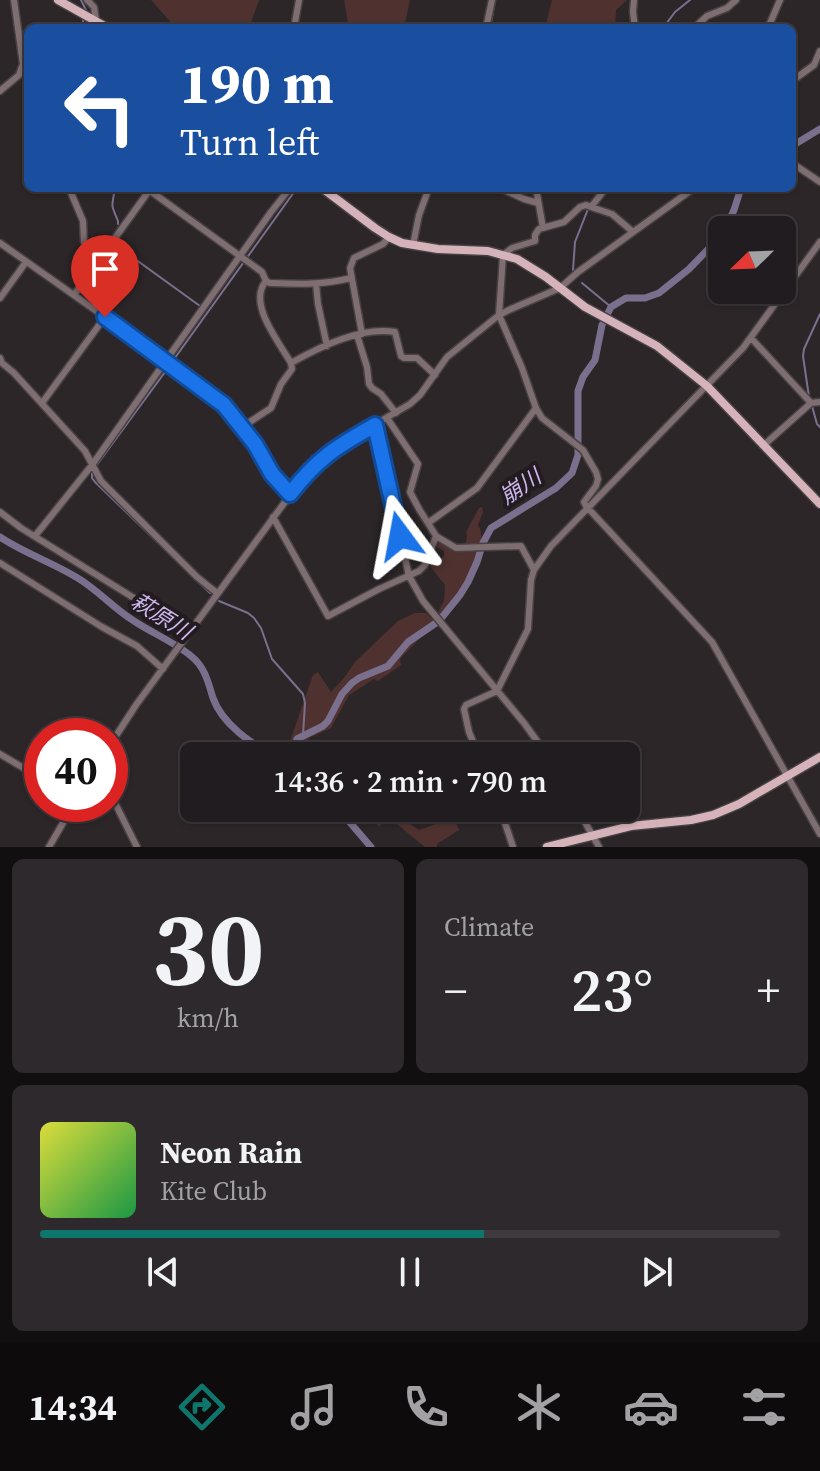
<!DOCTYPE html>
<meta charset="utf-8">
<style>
body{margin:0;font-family:"Source Serif 4","Noto Sans JP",serif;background:#2d292c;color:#f1f3f6;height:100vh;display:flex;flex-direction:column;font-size:30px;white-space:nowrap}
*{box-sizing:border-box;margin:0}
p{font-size:26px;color:#a2a1a4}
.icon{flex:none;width:44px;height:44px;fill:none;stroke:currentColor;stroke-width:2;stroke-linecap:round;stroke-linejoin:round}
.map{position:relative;height:847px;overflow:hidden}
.side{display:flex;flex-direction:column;gap:12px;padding:12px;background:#120f11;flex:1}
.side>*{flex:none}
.guide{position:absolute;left:24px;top:24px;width:772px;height:168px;border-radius:12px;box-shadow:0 2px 6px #0004,0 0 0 2px #3e3a3d;background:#1a4fa0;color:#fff;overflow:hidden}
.needle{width:52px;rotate:247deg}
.tools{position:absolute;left:708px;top:216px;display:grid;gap:16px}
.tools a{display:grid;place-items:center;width:88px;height:88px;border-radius:12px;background:#211c1f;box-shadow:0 2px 6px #0004,0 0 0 2px #3e3a3d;font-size:40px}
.speed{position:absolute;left:24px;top:718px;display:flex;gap:16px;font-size:40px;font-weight:700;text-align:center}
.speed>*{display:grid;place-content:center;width:104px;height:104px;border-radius:50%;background:#211c1f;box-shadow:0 2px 6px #0004,0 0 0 2px #3e3a3d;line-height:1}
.speed .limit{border:12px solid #d22;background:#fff;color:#111}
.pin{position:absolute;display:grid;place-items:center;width:68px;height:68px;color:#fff;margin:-82px -34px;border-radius:50% 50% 50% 0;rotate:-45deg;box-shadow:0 0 8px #0007}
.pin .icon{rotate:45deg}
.me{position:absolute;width:88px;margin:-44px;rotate:347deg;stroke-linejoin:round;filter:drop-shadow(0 0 6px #0008)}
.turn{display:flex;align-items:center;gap:28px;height:168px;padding:0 24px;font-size:36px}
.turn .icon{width:104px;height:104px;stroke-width:2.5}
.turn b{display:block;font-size:56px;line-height:68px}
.big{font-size:60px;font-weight:600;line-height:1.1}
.side .widget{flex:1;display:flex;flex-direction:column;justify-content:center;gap:12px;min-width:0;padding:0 28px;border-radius:12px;background:#2d292c}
.side .dial{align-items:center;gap:0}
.dial b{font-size:104px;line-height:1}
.song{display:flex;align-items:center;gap:24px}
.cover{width:96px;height:96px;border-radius:12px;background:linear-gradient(135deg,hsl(60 70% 55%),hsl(140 70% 35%))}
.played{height:8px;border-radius:4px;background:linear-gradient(90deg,#0f766e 60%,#3e3a3d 60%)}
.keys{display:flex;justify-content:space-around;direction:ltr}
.heat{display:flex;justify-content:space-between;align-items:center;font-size:44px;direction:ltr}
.side .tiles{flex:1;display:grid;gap:12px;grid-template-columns:1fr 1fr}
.widget:last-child{grid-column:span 2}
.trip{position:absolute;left:180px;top:742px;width:460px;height:80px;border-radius:12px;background:#211c1f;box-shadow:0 2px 6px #0004,0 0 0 2px #3e3a3d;font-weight:600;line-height:80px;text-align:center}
.menu{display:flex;height:128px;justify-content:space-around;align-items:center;background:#0d0b0c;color:#a2a1a4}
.menu .icon{width:56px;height:56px}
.menu .on{color:#0f766e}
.menu b{font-size:36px;color:#f1f3f6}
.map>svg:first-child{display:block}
.green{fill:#4f3230}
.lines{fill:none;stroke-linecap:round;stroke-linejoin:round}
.stream{stroke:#7b6f8e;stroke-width:2}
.river{stroke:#7b6f8e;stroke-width:7}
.minor-casing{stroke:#464143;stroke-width:9}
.major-casing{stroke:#464143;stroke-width:11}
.minor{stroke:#7e6d71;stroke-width:6}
.major{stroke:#d6b3bb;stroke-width:8}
.route-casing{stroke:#114b97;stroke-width:20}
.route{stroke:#1a73e8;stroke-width:14}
.labels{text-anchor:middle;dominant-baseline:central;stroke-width:8;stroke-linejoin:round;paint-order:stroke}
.water-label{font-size:22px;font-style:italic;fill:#cdb8ef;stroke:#221c20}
</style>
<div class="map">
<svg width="820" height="847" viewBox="0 0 820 847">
<rect width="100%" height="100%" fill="#2c2629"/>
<!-- green -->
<path class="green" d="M151,0H259L249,28H176Z
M344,0H410L404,28H349Z
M552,0H627L616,10L615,28H545Z
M482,507L483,512L478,525C493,547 457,602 442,620L437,614L444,601L445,585L429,565L432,559L442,558L444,555V551L437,547L440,540L461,546L466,542L467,535L466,532L479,508Z
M415,613H426L438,625L421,637L400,659L401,665L378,681L374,679L349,695L331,728L309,738L302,749L293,755L289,754L288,747L313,675L318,672L331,692L344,678L355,662L398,621Z
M387,811L393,812L419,830L444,821L455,820L459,830L437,844V847H425L392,820L387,819L379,827L376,823L377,820Z"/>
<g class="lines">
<!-- stream -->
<path class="stream" d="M81,0L86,10
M83,20L84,28
M490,28L495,0
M663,28L675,12L690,0
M115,188C112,208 110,202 118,221V224
M593,200L601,188
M117,246L200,306
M573,270L575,242L588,209
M582,283L611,307
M172,362L297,188
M809,397L803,356L804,349L820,314
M812,406L817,424L820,427
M96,466L168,368
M92,471V478L95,482L210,593
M219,601L248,613L254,618L261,628L272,659L303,694L305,703L303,735"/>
<!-- river -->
<path class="river" d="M792,146L820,129
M725,230L734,210L741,188
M0,537C24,553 51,562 76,577C97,589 113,608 134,621C152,633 174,642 191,656C205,667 208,682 213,698C222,724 251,743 273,756
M298,756L295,746L297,739L323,726L328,721L342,694L352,683L359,678L388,666L408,642L439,621L460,595L468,582L477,562L483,543L491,528L556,488L572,473L578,455V391L583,377L595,360L602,325L611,307L626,298H645L659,293L689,269L722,235
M330,808L347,819L371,847"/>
<!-- minor casing -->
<g class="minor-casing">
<path id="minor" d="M87,0L94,7L96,21
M634,0L633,12L635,28
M294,28L299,0
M486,28L492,0
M694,28L707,16L727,8L736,0
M768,28L780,0
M21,69L28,79
M792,81L814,65L820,51
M0,91L19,75L23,64L14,0
M792,163L820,182
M69,188L83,221L84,242L103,254
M500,188L524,199L538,203
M536,188L543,228
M606,188L591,207L586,205L580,207L564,222L539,229L535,235V241L512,248L503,255L499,315L522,368L536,408L542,418L583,450L596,472L598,479L596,486L584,502L586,506L712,642L820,834
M149,190L262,272L266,281L270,283C298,284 324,285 351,278
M591,207L612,214L633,232
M0,243L105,317L224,405L255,444L272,474L290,494
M413,245L419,215L429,188
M316,284L318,304L327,346
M74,295L151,188
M0,298L26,262
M362,334L350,268L354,258L383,244L389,237
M357,335L367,367L369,384L372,388L381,394L396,413
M751,338L811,403
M0,358L2,363L14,373L85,451L101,481L197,577L217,593
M291,363C319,347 363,326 395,332L401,356L404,358H417L435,375
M42,403L105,317
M375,425L409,576L423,601L524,723L548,756
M242,427L271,408L281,384L292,369L291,363C279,342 247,303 266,281
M764,445L811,403L820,402
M0,512L21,528L171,621L192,627
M273,517L328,616L379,589L419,571L425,565L436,536L419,509L410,492L418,464L387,418
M428,523L477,488L536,408
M35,536L92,465L271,212L290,188
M436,536L456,548L521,546L534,570
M0,563L102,627L137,646L163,669
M110,745L136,705L304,476L323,457L336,447L410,404L420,395L447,357L499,315L511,309L560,288L578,272L694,188
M0,754L42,779
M479,756L469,732L464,709L466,705L497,691L528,629L531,580L534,570L551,546L743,348L820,242
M110,793L137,847
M500,808L513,847
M577,808L599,847
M49,847L74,804"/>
</g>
<!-- major casing -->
<g class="major-casing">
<path id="major" d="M58,0L108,28
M322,188L375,228L389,237L402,243L438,249L488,251L517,259L546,277L585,307L657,346L707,386L820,504
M547,847L631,826L691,820L713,815L739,804L820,757"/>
</g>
<!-- minor -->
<use href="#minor" class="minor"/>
<!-- major -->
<use href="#major" class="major"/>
</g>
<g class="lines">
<!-- route casing -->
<g class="route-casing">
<path id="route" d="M105,317L224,405L255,444L272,474L290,494C318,458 336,447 375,425L400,536"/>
</g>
<!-- route -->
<use href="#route" class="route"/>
</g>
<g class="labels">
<!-- water labels -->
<g class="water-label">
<text transform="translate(520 486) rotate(-34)">崩川</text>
<text transform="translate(162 616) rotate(32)">萩原川</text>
</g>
</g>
</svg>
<div class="tools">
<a><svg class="needle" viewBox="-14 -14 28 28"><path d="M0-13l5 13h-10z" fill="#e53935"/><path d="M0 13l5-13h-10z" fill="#a2a1a4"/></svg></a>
</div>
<div class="speed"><div class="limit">40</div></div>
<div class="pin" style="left:105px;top:317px;background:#d93025"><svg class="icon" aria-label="arrive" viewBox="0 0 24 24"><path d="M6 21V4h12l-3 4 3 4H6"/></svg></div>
<svg class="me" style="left:400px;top:536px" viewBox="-20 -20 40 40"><path d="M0-17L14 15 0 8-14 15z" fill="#1a73e8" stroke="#fff" stroke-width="4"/></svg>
<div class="trip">14:36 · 2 min · 790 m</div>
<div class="guide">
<div class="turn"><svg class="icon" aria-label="left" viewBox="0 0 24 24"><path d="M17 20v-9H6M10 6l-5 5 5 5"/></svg><div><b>190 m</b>Turn left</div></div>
</div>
</div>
<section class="side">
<div class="tiles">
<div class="widget dial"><b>30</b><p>km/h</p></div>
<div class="widget"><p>Climate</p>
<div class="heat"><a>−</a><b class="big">23°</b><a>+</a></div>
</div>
<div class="widget">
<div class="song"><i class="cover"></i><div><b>Neon Rain</b><p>Kite Club</p></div></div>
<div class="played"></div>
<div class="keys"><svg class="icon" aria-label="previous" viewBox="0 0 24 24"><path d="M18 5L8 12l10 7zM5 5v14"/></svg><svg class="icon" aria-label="pause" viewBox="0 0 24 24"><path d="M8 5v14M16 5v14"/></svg><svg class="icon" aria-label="next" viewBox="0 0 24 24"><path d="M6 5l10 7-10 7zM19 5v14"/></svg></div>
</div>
</div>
</section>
<nav class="menu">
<b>14:34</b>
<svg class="icon on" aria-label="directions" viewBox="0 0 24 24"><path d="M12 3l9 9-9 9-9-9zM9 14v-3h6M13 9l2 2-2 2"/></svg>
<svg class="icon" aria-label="music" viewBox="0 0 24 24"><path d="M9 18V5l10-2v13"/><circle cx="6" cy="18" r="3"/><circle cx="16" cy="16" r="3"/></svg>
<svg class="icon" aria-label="phone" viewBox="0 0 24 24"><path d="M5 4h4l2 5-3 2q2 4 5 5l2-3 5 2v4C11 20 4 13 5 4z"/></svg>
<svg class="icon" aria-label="climate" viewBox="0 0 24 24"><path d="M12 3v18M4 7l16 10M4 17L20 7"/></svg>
<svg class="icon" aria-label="car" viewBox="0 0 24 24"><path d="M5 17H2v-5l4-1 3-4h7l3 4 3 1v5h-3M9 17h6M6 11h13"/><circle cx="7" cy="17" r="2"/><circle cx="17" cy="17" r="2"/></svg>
<svg class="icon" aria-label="filters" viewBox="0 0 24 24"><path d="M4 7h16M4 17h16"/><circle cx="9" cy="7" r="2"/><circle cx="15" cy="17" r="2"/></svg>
</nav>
